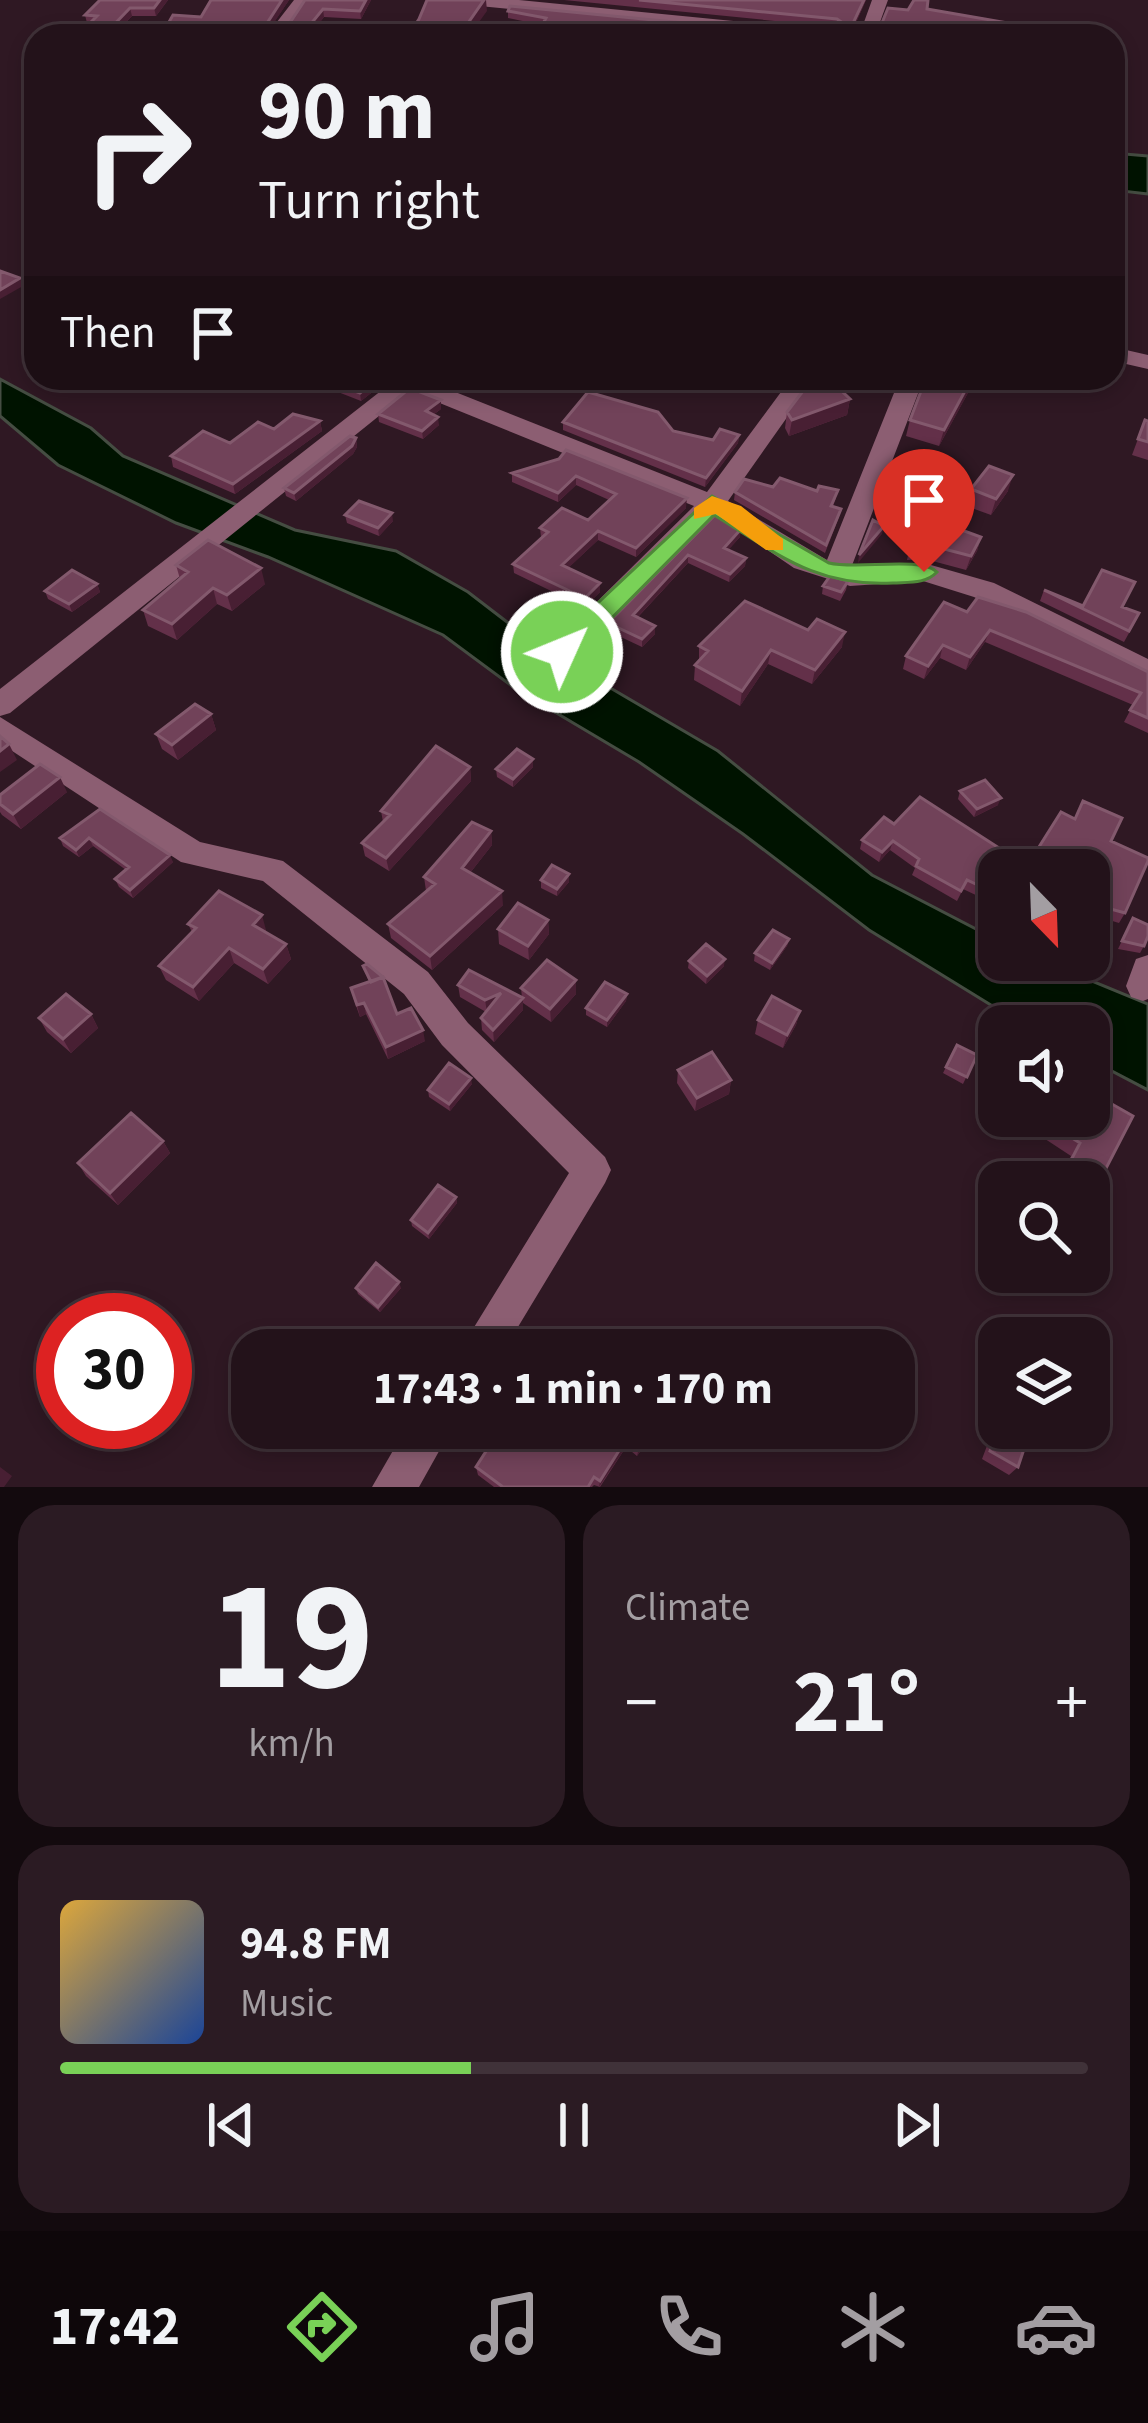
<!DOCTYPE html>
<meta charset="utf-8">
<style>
body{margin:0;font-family:"Source Sans 3",sans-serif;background:#2b1b23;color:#f1f3f6;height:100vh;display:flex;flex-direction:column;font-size:45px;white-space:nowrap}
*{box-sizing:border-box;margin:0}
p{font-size:39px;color:#a39ea2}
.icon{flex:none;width:66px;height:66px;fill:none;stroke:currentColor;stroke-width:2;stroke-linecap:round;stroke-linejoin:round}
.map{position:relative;height:1487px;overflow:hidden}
.drawer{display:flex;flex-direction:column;gap:18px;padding:18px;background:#130a0e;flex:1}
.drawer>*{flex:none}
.top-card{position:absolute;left:24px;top:24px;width:1101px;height:366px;border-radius:36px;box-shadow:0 6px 18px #0003,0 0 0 3px #403239;background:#23121a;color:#f1f3f6;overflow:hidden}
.needle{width:78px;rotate:157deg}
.buttons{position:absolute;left:978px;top:849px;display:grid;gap:24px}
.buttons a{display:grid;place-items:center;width:132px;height:132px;border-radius:24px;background:#23121a;box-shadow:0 6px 18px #0003,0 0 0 3px #403239;font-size:60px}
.speed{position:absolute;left:36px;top:1293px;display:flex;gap:24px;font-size:60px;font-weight:700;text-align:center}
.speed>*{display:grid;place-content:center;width:156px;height:156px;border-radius:50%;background:#23121a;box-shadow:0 6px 18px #0003,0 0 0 3px #403239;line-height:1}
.speed .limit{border:18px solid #d22;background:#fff;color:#111}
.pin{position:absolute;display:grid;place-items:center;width:102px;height:102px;color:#fff;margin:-123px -51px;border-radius:50% 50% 50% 0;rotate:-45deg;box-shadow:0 0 12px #0007}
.pin .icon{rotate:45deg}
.me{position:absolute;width:132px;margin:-66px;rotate:46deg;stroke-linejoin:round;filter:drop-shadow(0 0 9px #0008)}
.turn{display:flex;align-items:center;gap:42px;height:252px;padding:0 36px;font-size:54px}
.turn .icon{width:156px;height:156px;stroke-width:2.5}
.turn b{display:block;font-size:84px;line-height:102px}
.then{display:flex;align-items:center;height:114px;padding:0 36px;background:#0003;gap:24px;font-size:45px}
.big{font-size:90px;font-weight:700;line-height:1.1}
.drawer .tile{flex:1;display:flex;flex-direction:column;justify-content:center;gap:18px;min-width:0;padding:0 42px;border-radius:36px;background:#2b1b23}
.drawer .dial{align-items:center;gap:0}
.dial b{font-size:156px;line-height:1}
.song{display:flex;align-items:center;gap:36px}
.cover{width:144px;height:144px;border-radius:18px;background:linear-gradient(135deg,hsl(40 70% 55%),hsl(220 70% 35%))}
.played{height:12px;border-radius:6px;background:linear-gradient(90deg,#79d157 40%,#403239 40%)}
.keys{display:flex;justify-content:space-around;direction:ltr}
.heat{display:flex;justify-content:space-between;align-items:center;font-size:66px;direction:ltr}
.drawer .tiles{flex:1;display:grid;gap:18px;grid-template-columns:1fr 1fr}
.tile:last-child{grid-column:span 2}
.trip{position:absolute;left:231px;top:1329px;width:684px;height:120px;border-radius:36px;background:#23121a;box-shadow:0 6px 18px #0003,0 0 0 3px #403239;font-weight:700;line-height:120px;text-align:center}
.dock{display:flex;height:192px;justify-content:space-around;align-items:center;background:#0e070a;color:#a39ea2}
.dock .icon{width:84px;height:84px}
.dock .selected{color:#79d157}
.dock b{font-size:54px;color:#f1f3f6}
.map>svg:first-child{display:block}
.water{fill:#001300;stroke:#454d42;stroke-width:3}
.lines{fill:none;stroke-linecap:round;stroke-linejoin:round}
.minor{fill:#8c5e72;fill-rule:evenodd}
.wall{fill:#633049}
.shaded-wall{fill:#481f33}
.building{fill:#714259;stroke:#83596d;stroke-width:3}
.route{fill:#79d157;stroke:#4f8839;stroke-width:3}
.slow{fill:#f59e0b}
</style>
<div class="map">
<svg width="1148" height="1487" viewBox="0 0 1148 1487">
<rect width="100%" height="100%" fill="#2f1823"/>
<!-- water -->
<path class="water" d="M1113,153L1148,156V194L1113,190Z
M0,379L91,428L123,456L295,530L396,551L468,592L537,645L718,751L872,875L999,941V960H1041L1148,1004V1090L1089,1059V1026H1027L1012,1018L869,930L743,834L639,762L516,689L443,635L268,557L176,523L58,465L0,416Z"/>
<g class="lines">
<!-- minor -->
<path class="minor" d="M294,0H310L283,36H266Z
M461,0H519L836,31L844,36H785L469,5Z
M872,0H888L875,36H859Z
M1113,347L1148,355V369L1113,361Z
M387,378H420L707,492L781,392L783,378H807L805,392L728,501L827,560L900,378H924L851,568L924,563L994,583L1148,659V681L974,597L923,581L850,586L794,568L716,515L573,659H553L549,652L553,645L694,506L410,391L10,713L0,716V689L391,383Z
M0,717L200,842L283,861L428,972L468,1023L605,1157L611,1170L605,1183L504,1350H460L569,1173L442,1045L404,994L263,881L181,862L0,743Z
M1148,955V999L1143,1001L1131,997L1126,986L1136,959Z
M406,1428H452L419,1487H372Z"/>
</g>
<!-- wall -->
<path class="wall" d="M100,0H168L156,16H132L113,36H77L90,23H87L85,15Z
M211,0H289L268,31L285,30L305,0H371L361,19L324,17L309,36H161L201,17Z
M564,0H866L850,36L542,25L508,18V11L786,33H845L836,27Z
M927,9L1064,36H862L879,30L908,10Z
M314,378H386L385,382L361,401L315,383Z
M432,378H478V381L465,391Z
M973,378L969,391L939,446L906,436L910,420Z
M850,399L847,415L789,436L785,428L787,412Z
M441,409L433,415L439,425L423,439L379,422L378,414Z
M1145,420L1148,421V460L1132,455Z
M320,421L322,431L235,494L173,467L171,456L230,443L274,429Z
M563,422L673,431L713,440L739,435L738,443L705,487L563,430Z
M356,438L357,447L353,454L296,501L286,496L284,488Z
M559,459L686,508L636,557L598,540L568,568L600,592L576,616L578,604L514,573L513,564L541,537L540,528L588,520L609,500L576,485L558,502L512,482V473Z
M773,487L836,498L833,506L841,509L839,517L825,553L734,500L735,492Z
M971,489L1008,491L991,515L966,506Z
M717,513L740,537L728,550L746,558L745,566L729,582L688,563L638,617L655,626V634L642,647L608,631V623Z
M345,515L393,521L379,536L347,523Z
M981,537L977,551L966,570L925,559L907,560L910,546Z
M176,565L265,584L232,611L217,604L177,640L148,626L143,610L180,579Z
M848,581L846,590L840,601L822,594L823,586Z
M97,584L100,592L72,612L48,599L45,591Z
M1044,590L1083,606L1123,607L1134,624L1124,642L1040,601Z
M967,612L1148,672V733L1124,722L1133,705L985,642L966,670L940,658L924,679L903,669L906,656Z
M699,646L842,647L812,684L768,664L740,706L694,680L695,665L699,661Z
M211,714L216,730L178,760L162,749L156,734Z
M533,759V767L513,787L497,777L496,769Z
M470,767L471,781L389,871L365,856L362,843L383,822L381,811Z
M960,791L998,805L974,817L958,799Z
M67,792L21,829L2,815L0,812V795Z
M100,809L173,862L133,898L119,887L115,879L126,870L93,846L79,857L63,846L60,838Z
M894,824L1027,866L1111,841L1125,913L1119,923L1089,914V870H999V906L963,889L957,901L912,875L915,868L890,850L879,862L860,849L862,840Z
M491,831L492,845L470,873L503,905L432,970L391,938L388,924L426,891L424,877Z
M569,874V882L557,896L541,888V880Z
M548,920L549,934L529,960L499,944L498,929Z
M188,924L266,930L265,932L286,944L291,959L268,984L234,963L199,1001L166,980L159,966L192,932Z
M1129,926L1144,946L1140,953L1118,949Z
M789,939L787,946L770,970L754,961L755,953Z
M689,961L724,966L706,984L688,968Z
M363,966L397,1014L425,1041L388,1059L366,1014L360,1017L354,1000L351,988L369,982Z
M458,985L522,998L521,988L576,994L551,1022L523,1003V1010L494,1042L482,1030L481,1018L486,1012L460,997Z
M627,994L626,1001L607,1027L586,1015V1008Z
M800,1011L796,1025L783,1048L755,1034L758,1020Z
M91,1014L98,1028L71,1053L47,1032L39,1018Z
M977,1055L963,1084L943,1073L946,1067Z
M678,1070L731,1080L729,1094L695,1111L677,1083Z
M472,1084L450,1111L429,1097L428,1090Z
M1103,1099L1099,1182L1090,1194L1089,1182H1070L1061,1176L1071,1156L1033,1131L1042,1116L1096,1110Z
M163,1141L170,1153L118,1205L86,1176L78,1163Z
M456,1197L457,1203L429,1239L412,1226L411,1220Z
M356,1288H401L380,1312L358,1294Z
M999,1414V1428L1018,1467L1009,1475L982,1459Z
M657,1428L637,1456L626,1447L600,1487L594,1485L592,1487H494L478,1475L476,1467L565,1449L582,1436Z"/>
<!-- shaded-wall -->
<path class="shaded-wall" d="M160,0H168L156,16L154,8Z
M282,0H289L266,35L262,31Z
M366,0H371L361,19L360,11Z
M484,0H486L487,11L469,36H459Z
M864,0H866L850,36H847Z
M130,8L132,16L113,36H103Z
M323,9L324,17L309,36H301Z
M20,278L23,286L0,299V290Z
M379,378H386L385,382L361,401L360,393Z
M471,378H478V381L465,391L464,383Z
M973,378L969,391L939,446L944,430Z
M850,399L847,415L789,436L792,420Z
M441,400V409L426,420V411Z
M438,417L439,425L423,439L422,431Z
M320,421L322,431L235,494L233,484Z
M739,435L738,443L705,487L706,478Z
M356,438L357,447L353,454L296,501L294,493Z
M1013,475L1008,491L991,515L996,499Z
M576,476V485L558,502V493Z
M687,498L686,508L636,557V548Z
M392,513L393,521L379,536L378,528Z
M884,526L882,534L858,563L859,555Z
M741,529L740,537L723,556L724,548Z
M598,531V540L562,574V565Z
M981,537L977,551L966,570L971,556Z
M688,555V563L632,623L633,615Z
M746,558L745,566L729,582L730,574Z
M261,568L265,584L232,611L227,595Z
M600,583V592L576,616L577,606Z
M97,584L100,592L72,612L69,604Z
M213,588L217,604L177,640L172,624Z
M655,626V634L642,647V639Z
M990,630L985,642L966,670L970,657Z
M845,632L842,647L812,684L815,670Z
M943,645L940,658L924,679L928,666Z
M771,650L768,664L740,706L742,691Z
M211,714L216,730L178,760L172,745Z
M9,744L17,760L0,772V751Z
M533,759V767L513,787V779Z
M470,767L471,781L389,871L386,858Z
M60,777L67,792L21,829L13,814Z
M1001,798L998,805L974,817L977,809Z
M491,831L492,845L463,882L462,868Z
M89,838L93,846L79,857L76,850Z
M893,841L890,850L879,862L882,852Z
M170,855L173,862L133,898L130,890Z
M569,874V882L557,896V889Z
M502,891L503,905L432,970L430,956Z
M262,915L266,930L258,939L253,925Z
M548,920L549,934L529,960L528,946Z
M789,939L787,946L770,970L772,963Z
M286,944L291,959L268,984L263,969Z
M229,948L234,963L199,1001L193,987Z
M725,959L724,966L706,984L707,976Z
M576,980V994L551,1022L550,1009Z
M501,993L487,1012L485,1000Z
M627,994L626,1001L607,1027V1020Z
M523,998V1010L494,1042L493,1030Z
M364,1003L366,1014L360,1017L357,1005Z
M800,1011L796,1025L783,1048L787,1035Z
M91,1014L98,1028L71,1053L63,1039Z
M423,1030L425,1041L388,1059L386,1047Z
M471,1078L472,1084L450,1111L449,1104Z
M731,1080L729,1094L695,1111L697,1098Z
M163,1141L170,1153L118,1205L110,1193Z
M456,1197L457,1203L429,1239L428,1233Z
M399,1282L401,1288L380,1312L378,1307Z
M653,1428H657L637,1456L639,1448Z
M627,1438L626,1447L599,1487L600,1481Z
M0,1467L12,1476L4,1487H0Z"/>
<!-- building -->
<path class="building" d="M100,0H160L154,8H130L103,36H77L97,16L85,15Z
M211,0H282L262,31L285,30L305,0H366L360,11L323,9L301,36L244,33L241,36H161L173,15L201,17Z
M427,0H484L459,36H408L419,19Z
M639,0H864L847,36H536L546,18L508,11L510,6L786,33H845L850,28L837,19Z
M914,0H928L927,9L1065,33L1063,36H936L901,31L898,36H862L867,31L879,30L888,8L908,10Z
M0,271L20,278L0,290Z
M321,378H379L360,393Z
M452,378H471L464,383Z
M926,378H972L944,430L910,420Z
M829,379L850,399L792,420L787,412L803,391Z
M410,388L441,400L426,411L438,417L422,431L378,414Z
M588,392L658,412L673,431L713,440L720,429L739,435L706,478L563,422Z
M293,414L320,421L233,484L171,456L203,431L230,443L258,422L274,429Z
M1145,420L1148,421V442L1138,439Z
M350,436L356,438L352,446L294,493L284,488Z
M566,450L687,498L636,548L598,531L562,565L600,583L577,606L583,598L578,595L513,564L548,532L540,528L562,508L588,520L616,494L576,476L558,493L512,473L559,459Z
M989,466L1013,475L996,499L971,489Z
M780,478L817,491L819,486L838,490L831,506L841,509L826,545L735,492L744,479L773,487Z
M359,501L392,513L378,528L345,515Z
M717,513L741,529L724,548L746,558L730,574L688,555L633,615L655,626L642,639L608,623Z
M873,520L884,526L859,555Z
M956,528L981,537L971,556L929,545L910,546L919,531L949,541Z
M208,540L261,568L227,595L213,588L172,624L143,610L188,572L176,565Z
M72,570L97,584L69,604L45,591Z
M1102,570L1135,582L1122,607L1139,613L1129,631L1044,590L1083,606Z
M830,576L848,581L841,592L823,586Z
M978,597L1026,612L1148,672V718L1130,710L1141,693L990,630L970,657L943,645L928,666L906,656L944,602L967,612Z
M745,601L808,630L817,619L845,632L815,670L771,650L742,691L695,665L708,651L699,646Z
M195,704L211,714L172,745L156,734Z
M0,736L9,744L0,751Z
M436,746L470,767L386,858L362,843L390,815L381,811Z
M517,749L533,759L513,779L496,769Z
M40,764L60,777L13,814L0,804V795Z
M985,780L1001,798L977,809L960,791Z
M920,797L1027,866L1061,812L1075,819L1083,801L1122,818L1111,841L1148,858V861L1125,913L1089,903V870H999V895L967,880L961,891L916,866L919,859L893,841L882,852L862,840L884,817L894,824Z
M100,809L170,855L130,890L115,879L129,867L89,838L76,850L60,838Z
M472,822L491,831L462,868L502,891L430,956L388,924L435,884L424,877Z
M552,865L569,874L557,889L541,880Z
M219,891L262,915L253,925L286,944L263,969L229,948L193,987L159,966L196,928L188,924Z
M518,903L548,920L528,946L498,929Z
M1133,918L1148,925V936L1144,946L1122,941Z
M773,930L789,939L772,963L755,953Z
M706,944L725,959L707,976L689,961Z
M547,960L576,980L550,1009L521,988Z
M367,964L383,977L371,982L363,966Z
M469,970L523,998L493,1030L481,1018L501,993L485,1000L458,985Z
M383,977L397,1014L411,1008L423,1030L386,1047L364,1003L357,1005L351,988Z
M605,982L627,994L607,1020L586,1008Z
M66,994L91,1014L63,1039L39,1018Z
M772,996L800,1011L787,1035L758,1020Z
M957,1045L977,1055L967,1077L946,1067Z
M712,1052L731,1080L697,1098L678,1070Z
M449,1063L471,1078L449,1104L428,1090Z
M1103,1099L1133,1116L1099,1182L1069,1164L1080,1143L1040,1118L1042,1116H1089V1105L1097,1110Z
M131,1113L163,1141L110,1193L78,1163Z
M438,1185L456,1197L428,1233L411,1220Z
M376,1263L399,1282L378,1307L356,1288Z
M999,1426V1428H1031L1018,1467L990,1451Z
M501,1428H536L565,1449L576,1432L582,1436L588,1428H653L639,1448L627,1438L600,1481L594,1477L588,1487H503L476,1467Z"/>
<!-- route -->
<path class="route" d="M712,496L829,563C857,570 920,556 937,572C926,584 909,582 893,583C815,587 778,554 714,515L572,658H553V645Z"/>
<!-- slow -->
<path class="slow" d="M712,496L741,506L783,539V550H766L716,514L694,519V508Z"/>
</svg>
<div class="buttons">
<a><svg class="needle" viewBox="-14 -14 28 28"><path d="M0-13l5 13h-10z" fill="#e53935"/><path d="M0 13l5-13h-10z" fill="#a39ea2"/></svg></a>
<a><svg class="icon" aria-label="sound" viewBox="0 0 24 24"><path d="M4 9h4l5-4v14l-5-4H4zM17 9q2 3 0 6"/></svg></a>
<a><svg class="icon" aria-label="search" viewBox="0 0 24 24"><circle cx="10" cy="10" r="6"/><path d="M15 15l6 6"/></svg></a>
<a><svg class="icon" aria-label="layers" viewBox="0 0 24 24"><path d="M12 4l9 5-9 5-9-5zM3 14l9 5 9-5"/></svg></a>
</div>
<div class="speed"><div class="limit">30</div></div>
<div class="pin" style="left:924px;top:572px;background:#d93025"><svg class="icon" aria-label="arrive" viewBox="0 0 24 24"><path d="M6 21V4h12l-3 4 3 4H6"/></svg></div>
<svg class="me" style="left:562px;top:652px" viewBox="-20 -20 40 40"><circle r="17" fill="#79d157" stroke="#fff" stroke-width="3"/><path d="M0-11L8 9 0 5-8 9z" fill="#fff"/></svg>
<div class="trip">17:43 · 1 min · 170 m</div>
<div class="top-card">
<div class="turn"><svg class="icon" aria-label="right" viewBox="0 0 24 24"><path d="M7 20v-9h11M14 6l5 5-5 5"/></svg><div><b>90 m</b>Turn right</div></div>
<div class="then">Then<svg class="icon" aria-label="arrive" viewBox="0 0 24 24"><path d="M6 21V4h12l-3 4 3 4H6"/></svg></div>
</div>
</div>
<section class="drawer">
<div class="tiles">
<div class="tile dial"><b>19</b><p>km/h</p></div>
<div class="tile"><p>Climate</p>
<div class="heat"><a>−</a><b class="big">21°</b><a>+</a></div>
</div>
<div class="tile">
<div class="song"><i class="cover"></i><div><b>94.8 FM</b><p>Music</p></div></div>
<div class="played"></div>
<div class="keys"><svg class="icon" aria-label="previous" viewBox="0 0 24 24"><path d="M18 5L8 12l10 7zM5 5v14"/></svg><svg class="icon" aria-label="pause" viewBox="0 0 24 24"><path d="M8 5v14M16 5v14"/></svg><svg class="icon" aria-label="next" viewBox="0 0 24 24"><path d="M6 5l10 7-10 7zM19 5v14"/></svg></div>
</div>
</div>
</section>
<nav class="dock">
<b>17:42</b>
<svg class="icon selected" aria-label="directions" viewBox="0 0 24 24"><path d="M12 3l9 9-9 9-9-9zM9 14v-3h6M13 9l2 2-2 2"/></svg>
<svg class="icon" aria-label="music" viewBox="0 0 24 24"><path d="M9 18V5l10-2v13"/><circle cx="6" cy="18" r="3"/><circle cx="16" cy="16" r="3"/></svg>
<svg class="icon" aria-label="phone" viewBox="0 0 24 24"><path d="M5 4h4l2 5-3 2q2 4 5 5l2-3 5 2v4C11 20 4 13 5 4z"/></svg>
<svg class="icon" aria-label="climate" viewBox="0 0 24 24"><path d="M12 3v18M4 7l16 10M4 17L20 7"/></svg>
<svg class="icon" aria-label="car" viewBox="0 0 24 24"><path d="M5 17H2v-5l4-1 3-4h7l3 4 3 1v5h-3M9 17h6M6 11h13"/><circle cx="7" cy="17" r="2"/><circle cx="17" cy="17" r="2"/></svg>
</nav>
